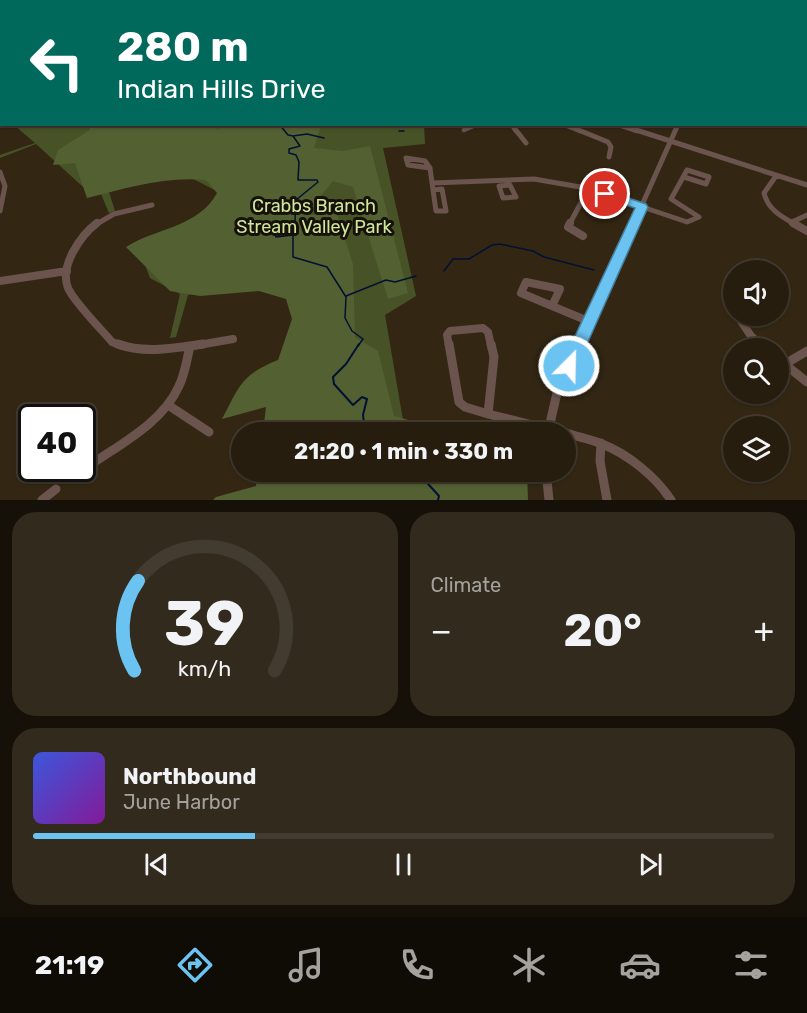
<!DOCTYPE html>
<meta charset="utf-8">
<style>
body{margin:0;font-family:Rubik,sans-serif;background:#322a1d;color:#f1f3f6;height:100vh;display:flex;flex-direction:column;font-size:22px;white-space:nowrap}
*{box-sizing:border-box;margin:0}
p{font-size:20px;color:#a4a29e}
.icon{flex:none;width:33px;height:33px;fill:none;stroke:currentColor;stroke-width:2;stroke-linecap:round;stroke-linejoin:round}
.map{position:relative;height:500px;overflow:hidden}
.drawer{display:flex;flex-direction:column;gap:12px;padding:12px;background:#151008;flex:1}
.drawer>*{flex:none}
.banner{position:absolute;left:0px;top:0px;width:807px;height:126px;box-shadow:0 2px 4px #0004,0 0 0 2px #423b2f;background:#00695c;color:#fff;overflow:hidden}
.buttons{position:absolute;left:723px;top:260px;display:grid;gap:12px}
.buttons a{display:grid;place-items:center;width:66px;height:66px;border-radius:50%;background:#261d0f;box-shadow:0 2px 4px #0004,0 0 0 2px #423b2f;font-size:30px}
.speed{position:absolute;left:18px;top:404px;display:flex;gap:12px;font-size:30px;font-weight:700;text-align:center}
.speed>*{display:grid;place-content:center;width:78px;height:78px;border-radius:50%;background:#261d0f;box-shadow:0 2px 4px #0004,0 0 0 2px #423b2f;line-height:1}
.speed .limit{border:3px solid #111;border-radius:9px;background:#fff;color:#111}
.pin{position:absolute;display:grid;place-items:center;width:51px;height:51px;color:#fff;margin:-26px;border:3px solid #fff;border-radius:50%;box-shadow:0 2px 6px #0007}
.me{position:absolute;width:66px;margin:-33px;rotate:23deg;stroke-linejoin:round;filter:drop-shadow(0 0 4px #0008)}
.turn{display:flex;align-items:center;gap:21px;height:126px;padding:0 18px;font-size:27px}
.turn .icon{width:78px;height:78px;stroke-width:2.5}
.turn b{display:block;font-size:42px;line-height:51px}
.big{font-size:45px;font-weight:700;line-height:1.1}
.drawer .widget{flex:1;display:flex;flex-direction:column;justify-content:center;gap:9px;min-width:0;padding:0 21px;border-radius:24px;background:#322a1d}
.drawer .dial{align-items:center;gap:0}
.dial svg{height:156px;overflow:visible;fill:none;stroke:#423b2f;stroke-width:7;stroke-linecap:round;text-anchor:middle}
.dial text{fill:#f1f3f6;stroke:none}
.song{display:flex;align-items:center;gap:18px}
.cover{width:72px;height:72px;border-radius:9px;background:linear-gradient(135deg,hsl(230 70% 55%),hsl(290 70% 35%))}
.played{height:6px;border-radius:3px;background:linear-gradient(90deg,#6bc3f2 30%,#423b2f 30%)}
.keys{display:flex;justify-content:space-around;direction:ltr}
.heat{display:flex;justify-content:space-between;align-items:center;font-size:33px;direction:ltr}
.drawer .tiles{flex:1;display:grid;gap:12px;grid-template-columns:1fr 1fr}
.widget:last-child{grid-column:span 2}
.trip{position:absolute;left:231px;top:422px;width:345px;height:60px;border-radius:30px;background:#261d0f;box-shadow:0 2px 4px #0004,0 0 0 2px #423b2f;font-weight:700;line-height:60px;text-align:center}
.menu{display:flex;height:96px;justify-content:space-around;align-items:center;background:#0f0c06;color:#a4a29e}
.menu .icon{width:42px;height:42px}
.menu .current{color:#6bc3f2}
.menu b{font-size:27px;color:#f1f3f6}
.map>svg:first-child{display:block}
.green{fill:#475327}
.forest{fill:#536032}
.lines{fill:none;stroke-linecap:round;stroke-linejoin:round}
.stream-far1{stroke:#011133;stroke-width:1.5}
.stream{stroke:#011133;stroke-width:2}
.minor-far4{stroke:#6b544e;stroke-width:4}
.minor-far3{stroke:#6b544e;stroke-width:4.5}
.minor-far2{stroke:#6b544e;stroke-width:5}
.minor-far1{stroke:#6b544e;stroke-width:8}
.minor{stroke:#6b544e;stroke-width:9}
.major{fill:#ab7e71;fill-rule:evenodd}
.route{fill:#6bc3f2;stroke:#467f9d;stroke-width:1.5}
.labels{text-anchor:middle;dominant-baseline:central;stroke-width:6;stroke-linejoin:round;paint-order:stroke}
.park-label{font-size:18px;fill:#cfe69b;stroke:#161109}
</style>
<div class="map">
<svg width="807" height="500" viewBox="0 0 807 500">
<rect width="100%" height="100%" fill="#332714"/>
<!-- green -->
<path class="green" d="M0,0H223L2,2L1,113Z
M14,125H424L425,144L383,148L416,296L385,315L403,420L313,432L298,299L247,280L188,295L176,337L170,338L180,294L150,278L139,249L232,199L174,169L109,192L115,211L109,213L101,194L93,196L36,144L0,158V155L35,143Z"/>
<!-- forest -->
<path class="forest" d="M242,124L321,125L314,148L343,151L370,146L408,293L388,299L353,187L333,181L305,215L337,214L353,264L355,337L378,351L394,416L451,432H263L266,407L222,419C240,385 241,375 278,360L292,319L286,299L259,291L200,296L170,291L126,247C156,228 199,227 217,193L206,180C164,176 127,188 87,198L75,163L53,165L58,150L90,130L89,125H219L217,129Z
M258,471H527L528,500H213L216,497L256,486Z"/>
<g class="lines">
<!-- stream-far1 -->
<path class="stream-far1" d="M184,0L186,2
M279,124L288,135L293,136L300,146L289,149V153L296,155L299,162L298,180H317L318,182L296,200L295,221L279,227L275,235L276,237L293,235V257L327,267L346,297L345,318L352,331L363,339L358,346
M399,131H404
M293,136L307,134L324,138
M444,271L453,259H469L492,245L500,244L533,251L544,257L594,270
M346,296L386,280L395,282L416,276"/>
<!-- stream -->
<path class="stream" d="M359,344L346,364L333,377L334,384L353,405L362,397L367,399L363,415L365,432
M422,471L420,475L439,496L438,500"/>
<!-- minor-far4 -->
<path class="minor-far4" d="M449,0L455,2
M571,0L573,2
M658,0L660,2
M289,2L293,0"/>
<!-- minor-far3 -->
<path class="minor-far3" d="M511,124L516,131
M562,124L580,131
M616,124L637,131
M464,130L478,124
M675,131L678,124"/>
<!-- minor-far2 -->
<path class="minor-far2" d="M515,129L526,143
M576,129L608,142L611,147L609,157
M633,129L807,185
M406,158L425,161L430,168L408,165Z
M430,168L433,190
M0,172L5,186L0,211
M776,176L764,193C768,210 782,217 796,225
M433,183L534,179L586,188L687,222L699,217L671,199L687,170L709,177L706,184L684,177
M510,185L516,197L503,198L499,186Z
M442,189L446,211H436L433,190Z
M792,222L807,215
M95,225L114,214L152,205
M569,225L584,197L586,188
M633,225L676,129"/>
<!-- minor-far1 -->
<path class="minor-far1" d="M97,223C81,235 59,266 68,288C74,302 101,329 112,342L122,346
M570,223L568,227L583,236
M793,223L807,231
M778,277L781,276
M0,281L67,271
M526,282L560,289L552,306L521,293Z
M552,306L588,321
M737,315L751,336L762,346
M193,346L233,339
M449,346L447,335L450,331L483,328L488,332L491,346
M578,346L633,223"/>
<!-- minor -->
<path class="minor" d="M118,344C144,354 175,348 203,344
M449,344L459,402L465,407L488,414L494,357L491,344
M760,344L765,348
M778,359L807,382
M785,364L807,351
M168,405L209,432
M488,414L560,432
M548,432L557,393L579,344
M566,433C578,437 590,439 602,444C628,454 656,477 671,500
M601,443L600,461L607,500
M86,468C118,445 162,424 179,386C185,374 187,359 190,346
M546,471L549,500
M42,500L56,489"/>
<!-- major -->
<path class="major" d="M806,4H807V6H806Z
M806,15H807V18H806Z"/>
</g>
<!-- route -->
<path class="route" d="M605,190L646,204L648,207L575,371L569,373L563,371L561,366L635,208L600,197L599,194Z"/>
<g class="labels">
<!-- park labels -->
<g class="park-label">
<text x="314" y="206">Crabbs Branch<tspan x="314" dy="21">Stream Valley Park</tspan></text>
</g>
</g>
</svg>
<div class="buttons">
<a><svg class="icon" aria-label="sound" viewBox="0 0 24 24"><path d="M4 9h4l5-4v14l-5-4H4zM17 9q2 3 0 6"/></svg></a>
<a><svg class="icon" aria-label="search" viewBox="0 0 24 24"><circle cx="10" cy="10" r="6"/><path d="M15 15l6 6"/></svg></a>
<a><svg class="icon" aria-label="layers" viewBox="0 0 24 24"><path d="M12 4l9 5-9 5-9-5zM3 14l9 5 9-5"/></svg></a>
</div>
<div class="speed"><div class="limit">40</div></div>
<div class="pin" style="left:605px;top:194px;background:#d93025"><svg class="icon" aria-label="arrive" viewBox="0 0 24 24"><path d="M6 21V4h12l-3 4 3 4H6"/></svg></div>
<svg class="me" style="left:569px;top:366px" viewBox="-20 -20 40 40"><circle r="17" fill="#6bc3f2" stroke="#fff" stroke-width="3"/><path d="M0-11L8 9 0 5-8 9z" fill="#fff"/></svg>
<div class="trip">21:20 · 1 min · 330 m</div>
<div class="banner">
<div class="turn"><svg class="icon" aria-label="left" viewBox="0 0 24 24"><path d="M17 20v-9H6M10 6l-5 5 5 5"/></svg><div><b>280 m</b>Indian Hills Drive</div></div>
</div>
</div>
<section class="drawer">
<div class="tiles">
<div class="widget dial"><svg viewBox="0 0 100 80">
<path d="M14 69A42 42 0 1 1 86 69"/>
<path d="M14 69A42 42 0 0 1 16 23" stroke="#6bc3f2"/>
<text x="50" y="56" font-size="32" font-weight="700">39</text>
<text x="50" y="72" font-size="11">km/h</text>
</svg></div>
<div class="widget"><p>Climate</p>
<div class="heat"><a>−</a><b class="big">20°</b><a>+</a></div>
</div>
<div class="widget">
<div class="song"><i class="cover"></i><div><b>Northbound</b><p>June Harbor</p></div></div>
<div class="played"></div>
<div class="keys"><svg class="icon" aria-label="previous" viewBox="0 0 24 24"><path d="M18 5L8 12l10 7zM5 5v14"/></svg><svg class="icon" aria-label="pause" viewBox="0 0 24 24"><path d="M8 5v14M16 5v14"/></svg><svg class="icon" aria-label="next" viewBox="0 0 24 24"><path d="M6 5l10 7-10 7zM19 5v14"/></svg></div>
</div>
</div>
</section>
<nav class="menu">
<b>21:19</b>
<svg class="icon current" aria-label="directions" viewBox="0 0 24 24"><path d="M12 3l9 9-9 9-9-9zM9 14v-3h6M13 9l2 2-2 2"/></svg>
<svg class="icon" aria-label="music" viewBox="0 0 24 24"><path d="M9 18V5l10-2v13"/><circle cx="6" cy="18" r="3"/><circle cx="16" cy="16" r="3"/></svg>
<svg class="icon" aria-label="phone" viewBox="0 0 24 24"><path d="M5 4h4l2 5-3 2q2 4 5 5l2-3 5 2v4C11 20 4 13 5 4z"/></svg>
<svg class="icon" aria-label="climate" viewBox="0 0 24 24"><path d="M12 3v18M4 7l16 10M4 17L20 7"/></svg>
<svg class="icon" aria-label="car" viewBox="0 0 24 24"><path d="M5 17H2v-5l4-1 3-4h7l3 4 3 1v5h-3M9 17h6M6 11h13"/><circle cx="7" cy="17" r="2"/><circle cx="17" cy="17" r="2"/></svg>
<svg class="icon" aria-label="filters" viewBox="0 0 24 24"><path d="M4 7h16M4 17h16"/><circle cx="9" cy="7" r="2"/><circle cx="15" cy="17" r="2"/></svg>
</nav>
